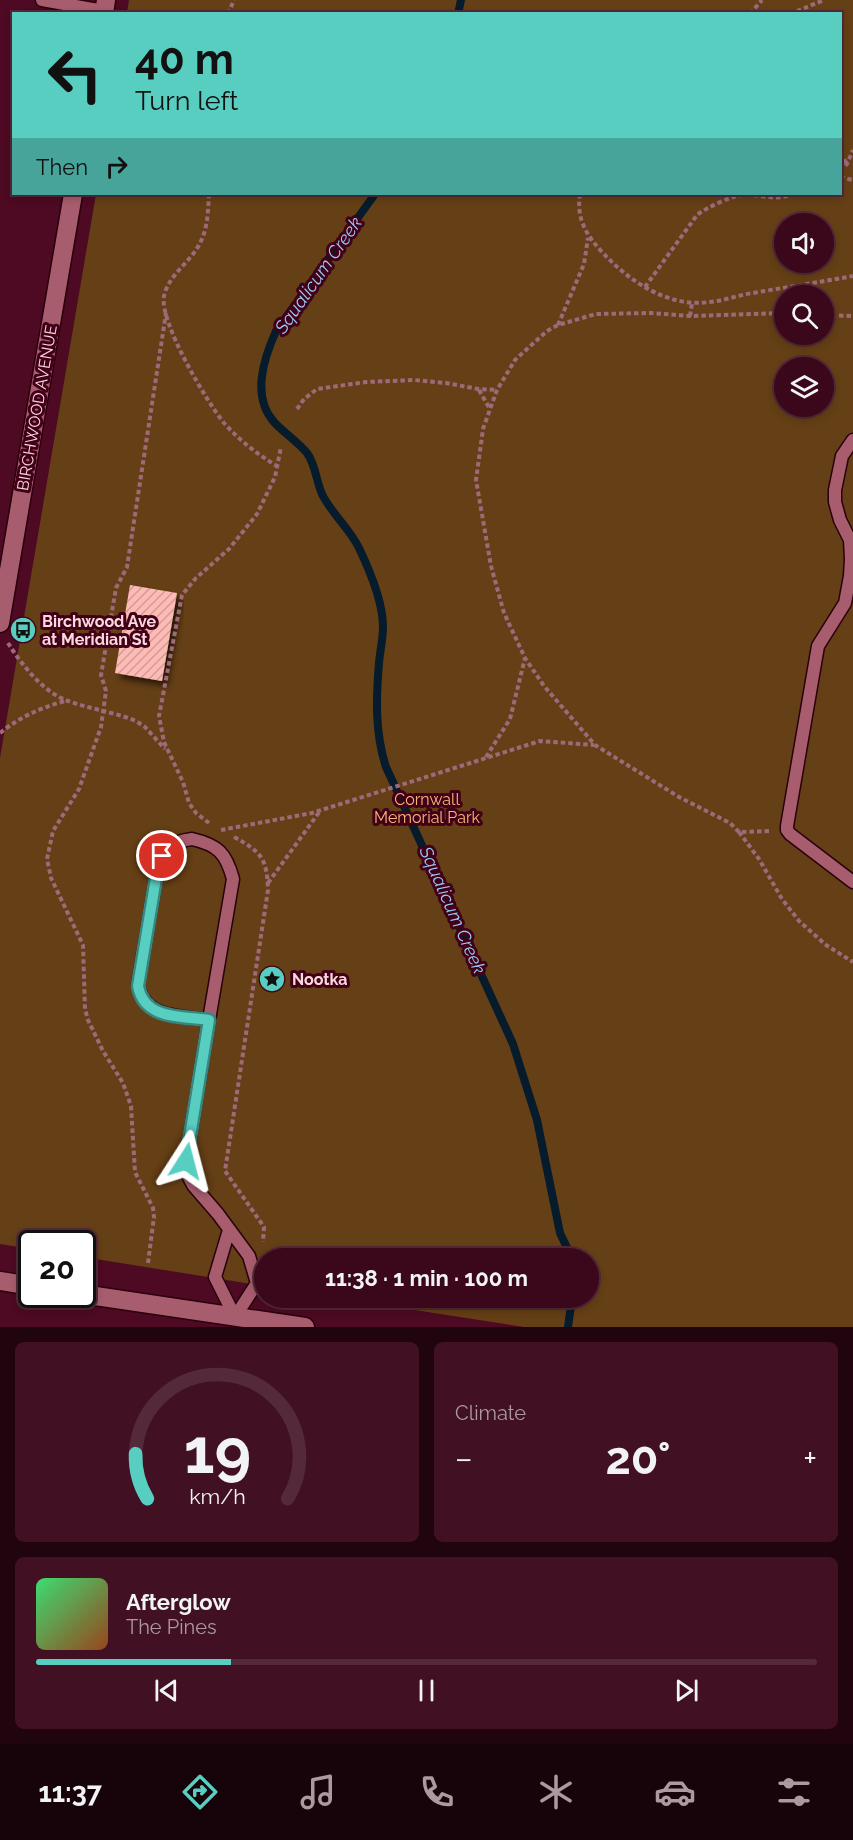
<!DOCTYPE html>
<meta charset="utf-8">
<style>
body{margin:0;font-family:Raleway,sans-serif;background:#411123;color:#f1f3f6;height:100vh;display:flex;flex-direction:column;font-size:22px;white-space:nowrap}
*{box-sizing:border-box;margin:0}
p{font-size:20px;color:#ab9aa2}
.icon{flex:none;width:33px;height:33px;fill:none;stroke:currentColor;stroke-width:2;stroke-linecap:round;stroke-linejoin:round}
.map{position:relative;height:1327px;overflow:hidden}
.side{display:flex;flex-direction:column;gap:15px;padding:15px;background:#20040e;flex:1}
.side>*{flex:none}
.guide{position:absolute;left:12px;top:12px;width:830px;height:183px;border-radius:0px;box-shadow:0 3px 9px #0003,0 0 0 2px #542939;background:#58cec1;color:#111;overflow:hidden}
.buttons{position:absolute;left:774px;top:213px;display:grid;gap:12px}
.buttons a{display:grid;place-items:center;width:60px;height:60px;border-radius:50%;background:#3a081a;box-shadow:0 3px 9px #0003,0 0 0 2px #542939;font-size:30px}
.speed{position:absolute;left:18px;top:1230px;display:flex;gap:12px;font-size:30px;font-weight:700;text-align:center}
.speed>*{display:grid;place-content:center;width:78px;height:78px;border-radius:50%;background:#3a081a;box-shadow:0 3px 9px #0003,0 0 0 2px #542939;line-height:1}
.speed .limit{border:3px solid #111;border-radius:9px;background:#fff;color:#111}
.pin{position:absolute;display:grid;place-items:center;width:51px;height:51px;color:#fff;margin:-26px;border:3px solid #fff;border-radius:50%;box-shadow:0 2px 6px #0007}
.me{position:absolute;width:66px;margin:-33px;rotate:9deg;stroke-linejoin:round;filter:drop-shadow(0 0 4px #0008)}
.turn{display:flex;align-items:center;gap:21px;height:126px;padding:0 24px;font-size:27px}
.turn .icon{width:78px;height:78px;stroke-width:2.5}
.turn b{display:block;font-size:42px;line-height:51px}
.then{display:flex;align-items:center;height:57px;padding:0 24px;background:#0003;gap:12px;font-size:22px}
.big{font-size:45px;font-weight:700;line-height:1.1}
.side .tile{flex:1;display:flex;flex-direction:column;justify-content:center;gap:9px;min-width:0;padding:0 21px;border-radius:9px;background:#411123}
.side .dial{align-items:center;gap:0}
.dial svg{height:156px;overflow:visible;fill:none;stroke:#542939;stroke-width:7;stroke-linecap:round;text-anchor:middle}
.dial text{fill:#f1f3f6;stroke:none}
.song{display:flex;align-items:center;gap:18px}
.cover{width:72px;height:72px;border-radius:9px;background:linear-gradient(135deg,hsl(140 70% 55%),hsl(20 70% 35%))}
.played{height:6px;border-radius:3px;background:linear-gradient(90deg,#58cec1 25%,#542939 25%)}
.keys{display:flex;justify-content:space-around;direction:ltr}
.heat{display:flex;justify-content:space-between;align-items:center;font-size:33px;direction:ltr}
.side .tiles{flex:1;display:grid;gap:15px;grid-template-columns:1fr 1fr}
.tile:last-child{grid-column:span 2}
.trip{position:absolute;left:254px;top:1248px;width:345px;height:60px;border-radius:30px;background:#3a081a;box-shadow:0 3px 9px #0003,0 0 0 2px #542939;font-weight:700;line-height:60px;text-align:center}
.tab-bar{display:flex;height:96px;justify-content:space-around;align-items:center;background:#17030a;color:#ab9aa2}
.tab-bar .icon{width:42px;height:42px}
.tab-bar .current{color:#58cec1}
.tab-bar b{font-size:27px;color:#f1f3f6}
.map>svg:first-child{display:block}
.park{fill:#653f15;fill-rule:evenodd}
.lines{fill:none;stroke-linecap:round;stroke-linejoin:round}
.stream{stroke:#061b2c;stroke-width:8}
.building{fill:url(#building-hatch);filter:url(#shadow)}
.service-casing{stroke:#2a000c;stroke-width:15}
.tertiary-casing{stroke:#2a000c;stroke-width:21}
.secondary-casing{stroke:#2a000c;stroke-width:21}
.path{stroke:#9e6a7a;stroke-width:4;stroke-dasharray:4.5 3;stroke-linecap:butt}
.service{stroke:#a75d6e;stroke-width:12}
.tertiary{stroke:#a75d6e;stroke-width:18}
.secondary{stroke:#a75d6e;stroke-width:18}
.route-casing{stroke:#39867d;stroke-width:15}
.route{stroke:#58cec1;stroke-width:10}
.labels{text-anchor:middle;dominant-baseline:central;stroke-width:6;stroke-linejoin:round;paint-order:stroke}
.street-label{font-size:16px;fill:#fad8de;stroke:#410018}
.poi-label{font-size:16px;font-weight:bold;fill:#fad8de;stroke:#410018;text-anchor:start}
.park-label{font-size:16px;fill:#f8b776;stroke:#410018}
.water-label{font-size:18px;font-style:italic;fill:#98ccf9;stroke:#410018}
</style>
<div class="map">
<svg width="853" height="1327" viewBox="0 0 853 1327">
<defs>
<pattern id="building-hatch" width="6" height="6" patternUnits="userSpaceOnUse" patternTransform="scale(1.5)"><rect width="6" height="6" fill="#febbb5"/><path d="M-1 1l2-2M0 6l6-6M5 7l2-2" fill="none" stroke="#d19c98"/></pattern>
<filter id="shadow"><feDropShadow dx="5.5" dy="5.5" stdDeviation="3" flood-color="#0009"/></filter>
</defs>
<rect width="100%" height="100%" fill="#4d0a22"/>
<!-- park -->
<path class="park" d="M129,0H853V1327H524L337,1298H588V1258H264V1286L83,1257L82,1244H32L31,1249L0,1244V758L96,194H840V14L127,13ZM784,224H824V262H784ZM784,296H824V334H784ZM784,368H824V406H784Z"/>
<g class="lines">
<!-- stream -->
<path class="stream" d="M458,14L461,0
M375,194L276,331C264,358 251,396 274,422C284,433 297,441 307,453C316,465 316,482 323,496C333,515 350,529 359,548C370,571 383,601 383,627C383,639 380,651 379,663C376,698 375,734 386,767L513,1044L537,1120L560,1233L572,1258
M568,1327L572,1298"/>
</g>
<!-- building -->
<path class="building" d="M130,585L177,593L162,681L115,673Z"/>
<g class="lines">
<!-- service casing -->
<g class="service-casing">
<path id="service" d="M42,0L104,11
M853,440L842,456L835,490V502L840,520L850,540L851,559L850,576L845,603L818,646L787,826V830L790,834L853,882
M192,839C218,845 226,853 233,879L209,1020C182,1016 144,1019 138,985L157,872C164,850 167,842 192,839Z
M209,1020L186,1161L187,1174L193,1185L218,1214L249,1256L257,1283L235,1317L215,1277L229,1230"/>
</g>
<!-- tertiary casing -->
<g class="tertiary-casing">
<path id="tertiary" d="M104,14L106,0
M0,623L73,194"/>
</g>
<!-- secondary casing -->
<g class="secondary-casing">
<path id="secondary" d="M0,1281L32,1286
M82,1294L305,1327"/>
</g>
<!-- path -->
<path class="path" d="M228,14L234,0
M750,14L762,0
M790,14L824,0
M840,153L847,164
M840,171L847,164L853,150
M840,177L853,180
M209,194C208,210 208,228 200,243C191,262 169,274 164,296C159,322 207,402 224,423C239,440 257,454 277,466
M580,194C576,220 587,236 604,254C630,282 670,308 709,302C724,301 738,295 753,293C787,287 820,282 853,276
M645,287L697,215C706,208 734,194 746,195C763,195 777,201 793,194
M824,315L853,316
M690,316L692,303
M558,325L584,264L588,238
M479,390L490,409
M297,409L304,399L317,389L366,382L414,380L446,383L478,389L497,390
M8,643C22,665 43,692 68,701C90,709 114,712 136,721L145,727L165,749
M0,733C20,717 40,708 65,701
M486,757L510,719L525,658
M209,823L196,813L189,803L183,782L164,742L159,716L182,595L196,578L229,549L257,514L275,477L281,447
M221,830L312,813L540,741L594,745
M769,831L739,832L730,823L679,797L595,745L544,686L525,658L504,613L491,566L476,480L483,429L497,390L515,360L547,331L558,325L596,314L651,313L690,316L784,313
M739,832L759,859L782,899L799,921L826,945L853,962
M234,837C262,852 267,859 268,890L225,1171L264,1227L263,1242
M268,883L320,811
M148,1263L154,1217L153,1208L135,1172L131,1106L123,1083L103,1051L88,1020L85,1009L83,945L51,878L47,859L53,831L79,789L101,727L106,691L101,675L116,588L127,567L166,313"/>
<!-- service -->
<use href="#service" class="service"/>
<!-- tertiary -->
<use href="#tertiary" class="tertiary"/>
<!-- secondary -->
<use href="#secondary" class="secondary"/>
</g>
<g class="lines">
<!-- route casing -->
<g class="route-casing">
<path id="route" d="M162,856L157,872L138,986C144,1020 182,1016 209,1020L186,1161"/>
</g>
<!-- route -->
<use href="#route" class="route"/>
</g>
<!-- icons -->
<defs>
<g id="bus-disc" transform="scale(1.35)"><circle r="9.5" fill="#58cec1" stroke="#410018"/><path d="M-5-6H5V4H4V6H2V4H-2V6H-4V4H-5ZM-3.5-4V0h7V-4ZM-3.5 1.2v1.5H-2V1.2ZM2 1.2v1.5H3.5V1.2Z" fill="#111"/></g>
<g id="sight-disc" transform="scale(1.35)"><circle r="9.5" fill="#58cec1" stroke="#410018"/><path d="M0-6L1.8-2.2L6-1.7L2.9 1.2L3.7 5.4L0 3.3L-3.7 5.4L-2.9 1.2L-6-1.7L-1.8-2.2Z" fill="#111"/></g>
</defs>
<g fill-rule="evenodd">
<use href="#bus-disc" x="23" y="630"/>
<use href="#sight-disc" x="272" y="979"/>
</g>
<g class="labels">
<!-- street labels -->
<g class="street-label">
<text transform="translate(37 408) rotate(-80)">BIRCHWOOD AVENUE</text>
</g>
<!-- poi labels -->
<g class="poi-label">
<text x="42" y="621">Birchwood Ave<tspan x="42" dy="18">at Meridian St</tspan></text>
<text x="292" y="979">Nootka</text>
</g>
<!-- park labels -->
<g class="park-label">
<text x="427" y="799">Cornwall<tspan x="427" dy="18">Memorial Park</tspan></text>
</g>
<!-- water labels -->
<g class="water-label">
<text transform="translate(318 275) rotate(-55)">Squalicum Creek</text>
<text transform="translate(453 910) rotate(66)">Squalicum Creek</text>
</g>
</g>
</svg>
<div class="buttons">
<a><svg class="icon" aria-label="sound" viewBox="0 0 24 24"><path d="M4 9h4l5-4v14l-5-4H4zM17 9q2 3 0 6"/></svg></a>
<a><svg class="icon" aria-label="search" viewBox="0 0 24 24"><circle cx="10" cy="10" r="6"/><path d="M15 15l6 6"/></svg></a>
<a><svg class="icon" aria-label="layers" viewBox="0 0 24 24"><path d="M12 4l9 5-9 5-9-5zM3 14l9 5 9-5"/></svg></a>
</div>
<div class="speed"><div class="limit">20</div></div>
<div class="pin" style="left:162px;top:856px;background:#d93025"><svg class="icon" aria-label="arrive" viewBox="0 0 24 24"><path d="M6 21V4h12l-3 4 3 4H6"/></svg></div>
<svg class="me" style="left:186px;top:1161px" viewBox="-20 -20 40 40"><path d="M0-17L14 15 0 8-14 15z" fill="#58cec1" stroke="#fff" stroke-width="4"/></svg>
<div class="trip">11:38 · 1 min · 100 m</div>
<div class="guide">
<div class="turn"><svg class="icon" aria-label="left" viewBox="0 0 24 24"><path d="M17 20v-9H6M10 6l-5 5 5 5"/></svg><div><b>40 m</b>Turn left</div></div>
<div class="then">Then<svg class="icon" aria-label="right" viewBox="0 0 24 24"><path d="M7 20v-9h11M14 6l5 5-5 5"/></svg></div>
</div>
</div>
<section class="side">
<div class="tiles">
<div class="tile dial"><svg viewBox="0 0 100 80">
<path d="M14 69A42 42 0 1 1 86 69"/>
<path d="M14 69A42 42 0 0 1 8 46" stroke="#58cec1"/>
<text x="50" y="56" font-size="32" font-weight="700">19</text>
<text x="50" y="72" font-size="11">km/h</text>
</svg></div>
<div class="tile"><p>Climate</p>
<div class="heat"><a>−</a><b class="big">20°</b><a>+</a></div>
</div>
<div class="tile">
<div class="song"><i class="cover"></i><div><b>Afterglow</b><p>The Pines</p></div></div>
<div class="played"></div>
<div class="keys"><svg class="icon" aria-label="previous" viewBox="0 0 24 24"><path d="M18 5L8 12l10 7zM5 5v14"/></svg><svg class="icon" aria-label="pause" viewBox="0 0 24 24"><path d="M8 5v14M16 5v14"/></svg><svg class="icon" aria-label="next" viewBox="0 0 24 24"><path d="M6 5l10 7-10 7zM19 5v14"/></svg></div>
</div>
</div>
</section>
<nav class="tab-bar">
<b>11:37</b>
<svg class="icon current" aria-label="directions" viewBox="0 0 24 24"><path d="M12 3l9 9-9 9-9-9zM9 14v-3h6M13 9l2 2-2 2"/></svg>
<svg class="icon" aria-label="music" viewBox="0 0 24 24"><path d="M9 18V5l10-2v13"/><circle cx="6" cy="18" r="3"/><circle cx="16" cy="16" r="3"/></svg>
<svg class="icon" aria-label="phone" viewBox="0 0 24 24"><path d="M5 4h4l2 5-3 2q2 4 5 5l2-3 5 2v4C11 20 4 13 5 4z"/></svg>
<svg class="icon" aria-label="climate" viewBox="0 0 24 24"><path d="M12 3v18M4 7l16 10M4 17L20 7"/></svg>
<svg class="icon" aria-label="car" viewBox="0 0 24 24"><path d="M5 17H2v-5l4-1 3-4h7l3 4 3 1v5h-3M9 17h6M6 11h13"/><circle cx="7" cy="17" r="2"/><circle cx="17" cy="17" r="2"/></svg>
<svg class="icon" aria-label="filters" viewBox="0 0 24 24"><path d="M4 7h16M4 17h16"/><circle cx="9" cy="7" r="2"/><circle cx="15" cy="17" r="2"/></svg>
</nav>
